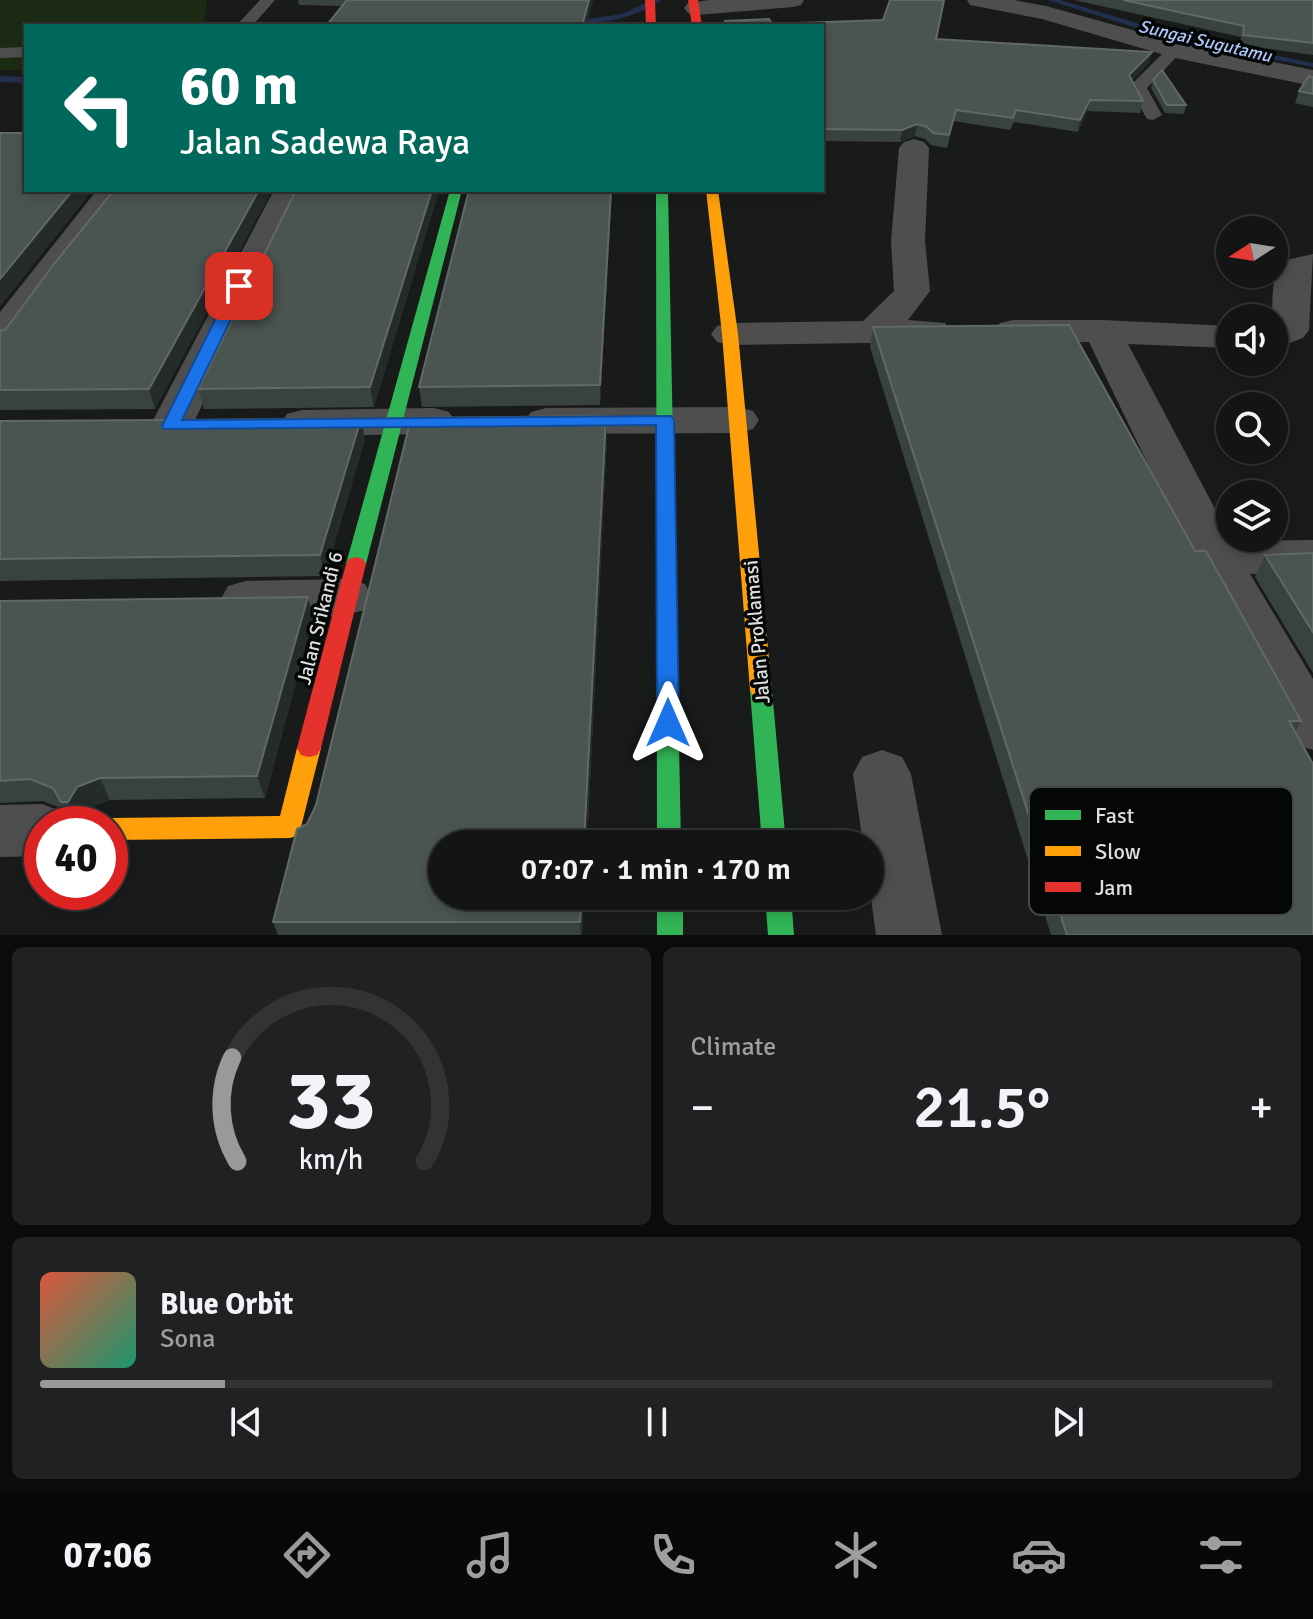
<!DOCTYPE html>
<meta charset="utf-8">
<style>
body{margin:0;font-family:Signika,sans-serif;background:#202122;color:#f1f3f6;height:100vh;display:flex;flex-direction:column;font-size:30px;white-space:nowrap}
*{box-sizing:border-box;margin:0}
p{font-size:26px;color:#9d9ea0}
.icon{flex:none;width:44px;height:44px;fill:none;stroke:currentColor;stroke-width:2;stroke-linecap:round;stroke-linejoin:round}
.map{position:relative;height:935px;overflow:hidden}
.drawer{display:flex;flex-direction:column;gap:12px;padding:12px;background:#0a0b0b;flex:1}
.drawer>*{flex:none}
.banner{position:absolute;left:24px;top:24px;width:800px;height:168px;border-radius:0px;box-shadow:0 4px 12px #0003,0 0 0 2px #323334;background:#00695c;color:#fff;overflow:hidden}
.needle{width:52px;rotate:258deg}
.buttons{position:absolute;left:1216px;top:216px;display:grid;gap:16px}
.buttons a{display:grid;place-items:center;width:72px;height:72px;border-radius:50%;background:#131414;box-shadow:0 4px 12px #0003,0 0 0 2px #323334;font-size:40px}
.speed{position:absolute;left:24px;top:806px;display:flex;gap:16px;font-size:40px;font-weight:700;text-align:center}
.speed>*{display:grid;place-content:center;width:104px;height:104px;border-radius:50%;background:#131414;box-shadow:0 4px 12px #0003,0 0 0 2px #323334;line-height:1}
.speed .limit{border:12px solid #d22;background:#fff;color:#111}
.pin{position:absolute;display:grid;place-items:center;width:68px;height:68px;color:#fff;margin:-34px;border-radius:16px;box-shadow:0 4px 12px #0006}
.me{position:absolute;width:88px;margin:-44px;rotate:0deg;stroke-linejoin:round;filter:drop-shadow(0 0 6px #0008)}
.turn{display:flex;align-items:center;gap:28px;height:168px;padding:0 24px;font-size:36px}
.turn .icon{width:104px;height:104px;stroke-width:2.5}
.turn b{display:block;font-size:56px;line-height:68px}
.big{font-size:60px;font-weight:600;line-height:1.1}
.drawer .widget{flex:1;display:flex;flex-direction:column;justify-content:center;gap:12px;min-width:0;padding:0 28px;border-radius:12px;background:#202122}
.drawer .dial{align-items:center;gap:0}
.dial svg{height:208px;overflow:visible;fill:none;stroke:#323334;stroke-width:7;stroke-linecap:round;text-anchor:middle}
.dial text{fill:#f1f3f6;stroke:none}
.song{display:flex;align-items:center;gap:24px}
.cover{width:96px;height:96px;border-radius:12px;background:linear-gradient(135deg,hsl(10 70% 55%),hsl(160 70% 35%))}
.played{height:8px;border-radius:4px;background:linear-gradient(90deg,#989a9a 15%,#323334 15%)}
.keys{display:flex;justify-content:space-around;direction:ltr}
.heat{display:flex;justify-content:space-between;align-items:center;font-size:44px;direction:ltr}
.drawer .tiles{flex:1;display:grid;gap:12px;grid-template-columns:1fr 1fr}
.widget:last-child{grid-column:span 2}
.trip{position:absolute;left:428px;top:830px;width:456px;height:80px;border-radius:40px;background:#131414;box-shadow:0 4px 12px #0003,0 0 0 2px #323334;font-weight:600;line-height:80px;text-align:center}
.dock{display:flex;height:128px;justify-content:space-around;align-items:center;background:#080808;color:#9d9ea0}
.dock .icon{width:56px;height:56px}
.dock .current{color:#989a9a}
.dock b{font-size:36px;color:#f1f3f6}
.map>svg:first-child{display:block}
.green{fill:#1c2b13}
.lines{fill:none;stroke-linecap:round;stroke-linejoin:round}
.stream{fill:#21304f;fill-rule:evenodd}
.lane{fill:#4e4e4e;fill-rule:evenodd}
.street{fill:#4e4e4e;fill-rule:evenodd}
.fast{fill:#30b455;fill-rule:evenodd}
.slow{fill:#ff9f0a;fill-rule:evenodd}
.jam{fill:#e5322d;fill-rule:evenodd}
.wall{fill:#38433f}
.shaded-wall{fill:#242b29}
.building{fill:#4a5450;stroke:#616967;stroke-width:2}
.route{fill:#1a73e8;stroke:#114b97;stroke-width:2}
.labels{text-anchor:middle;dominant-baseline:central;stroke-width:7;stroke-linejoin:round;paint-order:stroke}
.far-water-label{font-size:18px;font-style:italic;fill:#adc5f7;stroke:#050606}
.street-label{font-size:20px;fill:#dddfdf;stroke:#050606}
.key{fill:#050606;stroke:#464747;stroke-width:2}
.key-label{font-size:22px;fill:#dddfdf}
</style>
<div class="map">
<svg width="1313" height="935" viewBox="0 0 1313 935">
<rect width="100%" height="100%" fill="#191a1a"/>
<!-- green -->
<path class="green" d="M0,0H207V1L204,21L197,26H26V70H0Z"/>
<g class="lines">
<!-- stream -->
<path class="stream" d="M652,0H662C627,24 580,26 538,26L622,14Z
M1048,0H1060L1176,35L1313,63V67L1172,39Z
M0,76L26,77V83L0,82Z"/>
<!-- lane -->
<path class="lane" d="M260,0H275L252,26H236Z
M1175,45L1183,50L1147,88L1162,115L1153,120L1147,119L1129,87L1169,47Z
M26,47V57L0,58V48Z"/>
<!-- street -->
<path class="street" d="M804,0L801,5L793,7L696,15L688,13L684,8L688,3L709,0Z
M967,0H1014L1046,6L1179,43L1313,70V86L1175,58L1042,19L970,5Z
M914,139L924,142L929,148L925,241L930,291L908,320L945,323L951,331L945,339L932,342L730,345L717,342L711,334L717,326L730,323L863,321L894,291L891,241L899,148L904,142Z
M97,190H130L58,281L13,346L0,349V312Z
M274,190H306L192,426L186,435L171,439L156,435L150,426Z
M1313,254L1309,330L1303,338L1274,349C1274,326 1267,281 1282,261Z
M1013,320H1102L1230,326V348L1128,344L1232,541L1313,540V572L1250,574L1313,679V750L1293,744L1193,558L1089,342H1013L1000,339L994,331L1000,323Z
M738,407L753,411L759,420L753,429L738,433L546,434L531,430L525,421L531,412L546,408Z
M434,408L449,412L455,421L449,430L434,434L302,436L287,432L281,423L287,414L302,410Z
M347,579L365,584L372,597L365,610C330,620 263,622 228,612L221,599L228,586L246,581Z
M882,750L902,757L911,774L942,935H876L870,891V844H863L853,774L862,757Z
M42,804L63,812L69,824H42V856L0,857V805Z"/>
<!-- fast -->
<path class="fast" d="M450,190H462L366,564L363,569H349L346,564Z
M656,190H668L681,844H657Z
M761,681L769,684L772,690L786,844H762L750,690L753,684Z
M657,896H683V935H657Z
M765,896H791L794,935H768Z"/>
<!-- slow -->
<path class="slow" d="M706,190H718L738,334L772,690L769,696L761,699L753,696L750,690L722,334Z
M309,739L317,741L321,748L299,835L290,838L110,840V824H100L110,818L280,816L297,748L301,741Z"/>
<!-- jam -->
<path class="jam" d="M645,0H655L656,26H646Z
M688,0H698L702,26H692Z
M356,557L363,559L366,564L321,748L317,755L309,757L301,755L297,748L346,564L349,559Z"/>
</g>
<!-- wall -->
<path class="wall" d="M298,0H593L586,26H326L342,6L299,5Z
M890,0H945L937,39L1152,52L1149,63L1132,81L1143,101L1140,113L1087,111L1078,132L1014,122L1010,130L954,121L947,148L931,145L925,139L915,136L900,142L822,141V26H725V21L769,19L772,24L883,20Z
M1074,0H1313V55L1240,45L1241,37Z
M1313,77V107L1295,103L1299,91Z
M1153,80L1186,105L1184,114L1165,113L1151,88Z
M114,190H272L155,409L0,410V331L6,329Z
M296,190H439L374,407L204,409L198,389Z
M469,190H612L600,405L422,407L419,387Z
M873,327L1195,551L1301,721L1295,732L1313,935H1051L870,347Z
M0,421L365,439L325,576L0,581Z
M607,437L587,844H442V896H584L582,935H278L273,922L307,824Z
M1313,553V673L1255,577L1265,555Z
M308,597L313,618L265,798L110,800L88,808L79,824H72L64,809L42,801L0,803V601Z"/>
<!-- shaded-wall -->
<path class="shaded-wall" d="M589,0H593L586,26H582Z
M1152,52L1149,63L1126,87L1129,75Z
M1090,100L1087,111L1078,132L1080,120Z
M917,124L915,136L900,142L902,130Z
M73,190H93L0,307V279Z
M259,190H272L155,409L149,389Z
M432,190H439L374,407L370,387Z
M611,190H612L600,405V385Z
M606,416L607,437L587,844H584Z
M361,419L365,439L325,576L320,555Z
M308,597L313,618L265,798L257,776Z
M100,778L110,800L88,808L79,824L68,802L77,787Z
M582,896H584L582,935H581L580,922Z"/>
<!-- building -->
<path class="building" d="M347,0H589L582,26H326Z
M890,0H944L936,39L1152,52L1129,75L1143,101L1090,100L1080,120L1016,110L1013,118L956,110L949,135L933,133L927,127L917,124L902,130L822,129V26H728L725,21L769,19L772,24L883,20Z
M1123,0H1313V43L1243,35L1244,26Z
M1162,70L1186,105H1167L1153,80Z
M1309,76L1313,77V94L1299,91Z
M0,133H26V190H73L0,279Z
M114,190H259L149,389L0,390V331L6,329L54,264Z
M296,190H432L370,387L198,389Z
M469,190H611L600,385L419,387Z
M1069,325L1195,551H1206L1301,721H1289L1313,764V935H1067L873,327Z
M606,416L584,844H442V896H582L580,922H273L297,829L307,824L316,805L411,418Z
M361,419L320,555L0,559V421Z
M1313,553V632L1265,555Z
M308,597L257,776L100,778L77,787L68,802H61L53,788L30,779L0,781V601Z"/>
<!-- route -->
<path class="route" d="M239,282L247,286L182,420L671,416L674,420L679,723L676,729L668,732L660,729L657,723L656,425L164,429L162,426L232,286Z"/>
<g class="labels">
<!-- far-water labels -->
<g class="far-water-label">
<text transform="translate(1205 41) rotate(13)">Sungai Sugutamu</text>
</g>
<!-- street labels -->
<g class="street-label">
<text transform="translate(320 618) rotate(-76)">Jalan Srikandi 6</text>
<text transform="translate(757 632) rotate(-95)">Jalan Proklamasi</text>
</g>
</g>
<!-- legend -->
<rect x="1029" y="787" width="264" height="128" rx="12" class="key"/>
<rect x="1045" y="810" width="36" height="10" fill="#30b455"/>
<rect x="1045" y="846" width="36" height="10" fill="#ff9f0a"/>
<rect x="1045" y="882" width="36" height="10" fill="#e5322d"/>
<g class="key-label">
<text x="1095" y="823">Fast</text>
<text x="1095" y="859">Slow</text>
<text x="1095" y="895">Jam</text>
</g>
</svg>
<div class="buttons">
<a><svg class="needle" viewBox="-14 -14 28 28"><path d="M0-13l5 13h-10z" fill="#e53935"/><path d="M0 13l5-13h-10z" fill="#9d9ea0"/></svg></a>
<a><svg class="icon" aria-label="sound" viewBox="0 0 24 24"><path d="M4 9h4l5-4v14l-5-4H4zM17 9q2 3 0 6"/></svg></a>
<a><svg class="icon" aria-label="search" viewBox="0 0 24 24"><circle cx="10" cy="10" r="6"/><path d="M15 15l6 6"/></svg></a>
<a><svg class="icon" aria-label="layers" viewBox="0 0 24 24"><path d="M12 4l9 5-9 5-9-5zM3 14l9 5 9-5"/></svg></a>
</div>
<div class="speed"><div class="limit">40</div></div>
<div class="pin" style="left:239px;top:286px;background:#d93025"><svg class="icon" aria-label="arrive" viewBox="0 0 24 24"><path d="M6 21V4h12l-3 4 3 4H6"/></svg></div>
<svg class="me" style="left:668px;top:723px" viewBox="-20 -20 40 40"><path d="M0-17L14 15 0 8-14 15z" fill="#1a73e8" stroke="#fff" stroke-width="4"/></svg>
<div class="trip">07:07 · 1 min · 170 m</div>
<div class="banner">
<div class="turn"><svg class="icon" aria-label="left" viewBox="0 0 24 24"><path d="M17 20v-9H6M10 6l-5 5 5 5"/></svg><div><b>60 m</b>Jalan Sadewa Raya</div></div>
</div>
</div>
<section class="drawer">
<div class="tiles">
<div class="widget dial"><svg viewBox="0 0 100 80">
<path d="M14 69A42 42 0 1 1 86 69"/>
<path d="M14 69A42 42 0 0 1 12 29" stroke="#989a9a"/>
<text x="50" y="56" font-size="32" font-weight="700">33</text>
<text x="50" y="72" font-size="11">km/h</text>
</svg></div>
<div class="widget"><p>Climate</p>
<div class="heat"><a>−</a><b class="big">21.5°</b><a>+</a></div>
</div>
<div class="widget">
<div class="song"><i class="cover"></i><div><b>Blue Orbit</b><p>Sona</p></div></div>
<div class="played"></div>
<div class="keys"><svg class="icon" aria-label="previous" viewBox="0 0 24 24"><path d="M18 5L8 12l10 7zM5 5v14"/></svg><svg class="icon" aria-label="pause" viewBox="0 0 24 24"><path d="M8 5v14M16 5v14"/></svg><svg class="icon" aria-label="next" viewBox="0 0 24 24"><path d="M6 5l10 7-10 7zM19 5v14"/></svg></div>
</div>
</div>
</section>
<nav class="dock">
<b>07:06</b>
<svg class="icon current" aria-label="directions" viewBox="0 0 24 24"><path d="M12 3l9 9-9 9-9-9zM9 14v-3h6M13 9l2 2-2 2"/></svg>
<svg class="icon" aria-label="music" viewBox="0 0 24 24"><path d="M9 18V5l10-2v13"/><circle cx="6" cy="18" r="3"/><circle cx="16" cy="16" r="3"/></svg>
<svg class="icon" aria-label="phone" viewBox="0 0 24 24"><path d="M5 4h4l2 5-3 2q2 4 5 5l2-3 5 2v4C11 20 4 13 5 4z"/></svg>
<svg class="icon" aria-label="climate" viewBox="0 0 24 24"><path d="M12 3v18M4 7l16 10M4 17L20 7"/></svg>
<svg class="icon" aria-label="car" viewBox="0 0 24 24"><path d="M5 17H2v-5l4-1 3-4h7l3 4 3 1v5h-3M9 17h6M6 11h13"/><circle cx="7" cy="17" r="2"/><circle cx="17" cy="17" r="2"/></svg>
<svg class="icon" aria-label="filters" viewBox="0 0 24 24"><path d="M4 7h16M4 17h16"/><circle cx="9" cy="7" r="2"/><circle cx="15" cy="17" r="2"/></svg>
</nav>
